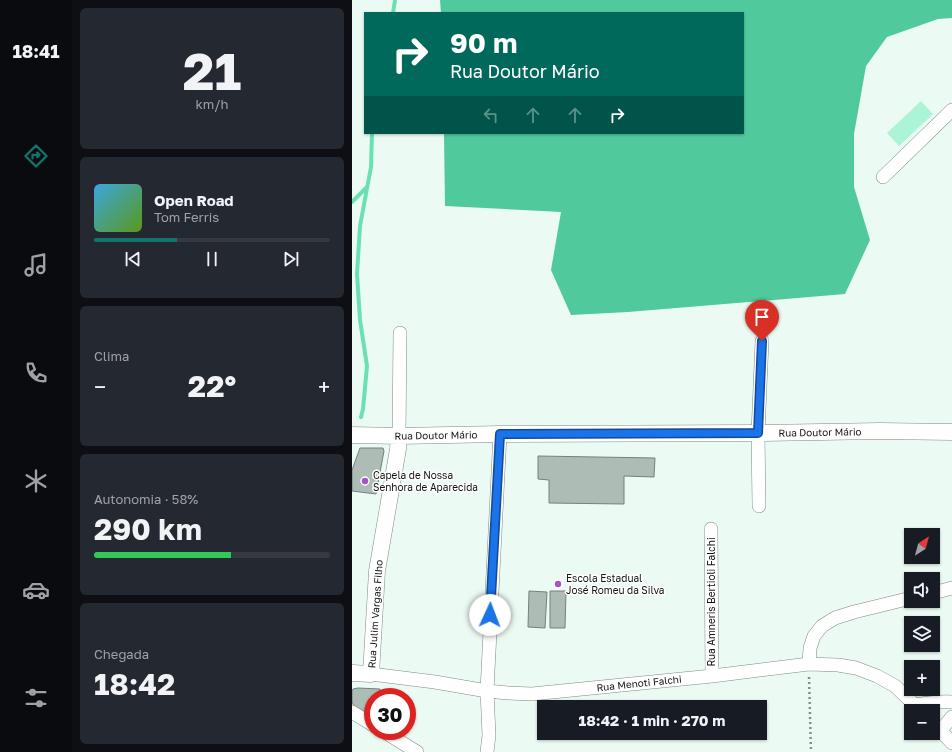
<!DOCTYPE html>
<html lang="pt">
<meta charset="utf-8">
<style>
body{margin:0;font-family:"Golos Text",sans-serif;background:#242831;color:#f1f3f6;height:100vh;display:flex;flex-direction:column;font-size:15px;white-space:nowrap}
*{box-sizing:border-box;margin:0}
p{font-size:13px;color:#9ea1a6}
.icon{flex:none;width:22px;height:22px;fill:none;stroke:currentColor;stroke-width:2;stroke-linecap:round;stroke-linejoin:round}
.map{position:relative;flex:1;overflow:hidden}
.drawer{display:flex;flex-direction:column;gap:8px;padding:8px;background:#0d0f14;width:280px}
.drawer>*{flex:none}
.top-card{position:absolute;left:12px;top:12px;width:380px;height:122px;border-radius:0px;box-shadow:0 1px 3px #0004;background:#00695c;color:#fff;overflow:hidden}
.needle{width:26px;rotate:36deg}
.buttons{position:absolute;left:552px;top:528px;display:grid;gap:8px}
.buttons a{display:grid;place-items:center;width:36px;height:36px;border-radius:0px;background:#171b24;box-shadow:0 1px 3px #0004;font-size:20px}
.speed{position:absolute;left:12px;top:688px;display:flex;gap:8px;font-size:20px;font-weight:700;text-align:center}
.speed>*{display:grid;place-content:center;width:52px;height:52px;border-radius:50%;background:#171b24;box-shadow:0 1px 3px #0004;line-height:1}
.speed .limit{border:6px solid #d22;background:#fff;color:#111}
.pin{position:absolute;display:grid;place-items:center;width:34px;height:34px;color:#fff;margin:-41px -17px;border-radius:50% 50% 50% 0;rotate:-45deg;box-shadow:0 0 4px #0007}
.pin .icon{rotate:45deg}
.me{position:absolute;width:44px;margin:-22px;rotate:2deg;stroke-linejoin:round;filter:drop-shadow(0 0 3px #0008)}
.turn{display:flex;align-items:center;gap:14px;height:84px;padding:0 20px;font-size:18px}
.turn .icon{width:52px;height:52px;stroke-width:2.5}
.turn b{display:block;font-size:28px;line-height:34px}
.lanes{display:flex;align-items:center;height:38px;padding:0 20px;background:#0003;justify-content:center;gap:20px;direction:ltr}
.lanes .off{opacity:.35}
.big{font-size:30px;font-weight:700;line-height:1.1}
.drawer .tile{flex:1;display:flex;flex-direction:column;justify-content:center;gap:6px;min-width:0;padding:0 14px;border-radius:6px;background:#242831}
.drawer .dial{align-items:center;gap:0}
.dial b{font-size:52px;line-height:1}
.song{display:flex;align-items:center;gap:12px}
.cover{width:48px;height:48px;border-radius:6px;background:linear-gradient(135deg,hsl(200 70% 55%),hsl(90 70% 35%))}
.played{height:4px;border-radius:2px;background:linear-gradient(90deg,#0f766e 35%,#363941 35%)}
.keys{display:flex;justify-content:space-around;direction:ltr}
.heat{display:flex;justify-content:space-between;align-items:center;font-size:22px;direction:ltr}
.charge{height:6px;border-radius:3px;background:linear-gradient(90deg,#34c759 58%,#363941 0)}
.trip{position:absolute;left:185px;top:700px;width:230px;height:40px;border-radius:0px;background:#171b24;box-shadow:0 1px 3px #0004;font-weight:700;line-height:40px;text-align:center}
main{display:flex;flex:1;min-height:0}
.dock{display:flex;flex-direction:column;width:72px;justify-content:space-around;align-items:center;background:#090b0e;color:#9ea1a6}
.dock .icon{width:28px;height:28px}
.dock .selected{color:#0f766e}
.dock b{font-size:18px;color:#f1f3f6}
.map>svg:first-child{display:block}
.green{fill:#abf4d5}
.forest{fill:#50c99d}
.lines{fill:none;stroke-linecap:round;stroke-linejoin:round}
.stream{stroke:#6ae1b3;stroke-width:4}
.building{fill:#adbcb5;stroke:#73827b}
.minor-casing{stroke:#7c8b84;stroke-width:14}
.tertiary-casing{stroke:#7c8b84;stroke-width:17}
.path{stroke:#848f8a;stroke-width:2.5;stroke-dasharray:2 3;stroke-linecap:butt}
.minor{stroke:#fff;stroke-width:13}
.tertiary{stroke:#fff;stroke-width:16}
.route-casing{stroke:#114b97;stroke-width:10}
.route{stroke:#1a73e8;stroke-width:7}
.poi-dot{fill:#a655c5;stroke:#fff;stroke-width:1.5}
.labels{text-anchor:middle;dominant-baseline:central;stroke-width:3;stroke-linejoin:round;paint-order:stroke}
.street-label{font-size:10px;fill:#0f1412;stroke:#fff}
.poi-label{font-size:10px;fill:#0f1412;stroke:#fff;text-anchor:start}
</style>
<main>
<nav class="dock">
<b>18:41</b>
<svg class="icon selected" aria-label="directions" viewBox="0 0 24 24"><path d="M12 3l9 9-9 9-9-9zM9 14v-3h6M13 9l2 2-2 2"/></svg>
<svg class="icon" aria-label="music" viewBox="0 0 24 24"><path d="M9 18V5l10-2v13"/><circle cx="6" cy="18" r="3"/><circle cx="16" cy="16" r="3"/></svg>
<svg class="icon" aria-label="phone" viewBox="0 0 24 24"><path d="M5 4h4l2 5-3 2q2 4 5 5l2-3 5 2v4C11 20 4 13 5 4z"/></svg>
<svg class="icon" aria-label="climate" viewBox="0 0 24 24"><path d="M12 3v18M4 7l16 10M4 17L20 7"/></svg>
<svg class="icon" aria-label="car" viewBox="0 0 24 24"><path d="M5 17H2v-5l4-1 3-4h7l3 4 3 1v5h-3M9 17h6M6 11h13"/><circle cx="7" cy="17" r="2"/><circle cx="17" cy="17" r="2"/></svg>
<svg class="icon" aria-label="filters" viewBox="0 0 24 24"><path d="M4 7h16M4 17h16"/><circle cx="9" cy="7" r="2"/><circle cx="15" cy="17" r="2"/></svg>
</nav>
<section class="drawer">
<div class="tile dial"><b>21</b><p>km/h</p></div>
<div class="tile">
<div class="song"><i class="cover"></i><div><b>Open Road</b><p>Tom Ferris</p></div></div>
<div class="played"></div>
<div class="keys"><svg class="icon" aria-label="previous" viewBox="0 0 24 24"><path d="M18 5L8 12l10 7zM5 5v14"/></svg><svg class="icon" aria-label="pause" viewBox="0 0 24 24"><path d="M8 5v14M16 5v14"/></svg><svg class="icon" aria-label="next" viewBox="0 0 24 24"><path d="M6 5l10 7-10 7zM19 5v14"/></svg></div>
</div>
<div class="tile"><p>Clima</p>
<div class="heat"><a>−</a><b class="big">22°</b><a>+</a></div>
</div>
<div class="tile"><p>Autonomia · 58%</p><b class="big">290 km</b><div class="charge"></div></div>
<div class="tile"><p>Chegada</p><b class="big">18:42</b></div>
</section>
<div class="map">
<svg width="600" height="752" viewBox="0 0 600 752">
<rect width="100%" height="100%" fill="#ebfbf3"/>
<!-- green -->
<path class="green" d="M569,101L581,114L547,146L535,133Z"/>
<!-- forest -->
<path class="forest" d="M88,0H600V18L586,19L535,37L514,66L502,134V187L518,240L493,294L276,312L219,315L199,270L209,212L93,206L92,133H391V13H89Z"/>
<g class="lines">
<!-- stream -->
<path class="stream" d="M41,13L43,0
M0,202L15,187
M9,417L11,409L15,366L8,320L5,274L8,226L19,167L20,133"/>
</g>
<!-- building -->
<path class="building" d="M8,448H31L32,451L24,494L0,491V470Z
M186,456L303,458L302,477L272,476V504L197,503V480L186,479Z
M177,591L195,592L193,628L176,627Z
M198,591H214L213,628H198Z
M6,688L28,689L27,697H21V719L4,708L0,703V691L1,689Z"/>
<g class="lines">
<!-- minor casing -->
<g class="minor-casing">
<path id="minor" d="M531,177L600,110
M47,436L48,333
M407,506L406,433L410,341
M359,529L360,676
M581,593L600,588
M457,664L458,648L462,636L470,626L483,618L502,612L559,598
M19,674L83,682L135,691L156,693L180,694L360,676L457,664L486,665L504,668L525,676L543,686L569,711
M563,705C576,703 587,701 600,702
M0,712L21,725
M581,723L600,743
M31,731L65,752
M588,731L600,717
M135,752L137,735L135,691L148,434"/>
</g>
<!-- tertiary casing -->
<g class="tertiary-casing">
<path id="tertiary" d="M0,435L47,436L148,434L406,433L528,431L600,432
M0,673L19,674L25,571L46,449L47,436"/>
</g>
<!-- path -->
<path class="path" d="M457,677L459,752"/>
<!-- minor -->
<use href="#minor" class="minor"/>
<!-- tertiary -->
<use href="#tertiary" class="tertiary"/>
</g>
<g class="lines">
<!-- route casing -->
<g class="route-casing">
<path id="route" d="M138,615L148,434L406,433L410,341"/>
</g>
<!-- route -->
<use href="#route" class="route"/>
</g>
<!-- markers -->
<g class="poi-dot">
<circle cx="13" cy="481" r="4"/>
<circle cx="206" cy="584" r="4"/>
</g>
<g class="labels">
<!-- street labels -->
<g class="street-label">
<text transform="translate(468 432) rotate(-1)">Rua Doutor Mário</text>
<text transform="translate(84 435) rotate(-1)">Rua Doutor Mário</text>
<text transform="translate(359 602) rotate(-90)">Rua Amneris Bertioli Falchi</text>
<text transform="translate(23 614) rotate(-86)">Rua Julim Vargas Filho</text>
<text transform="translate(287 683) rotate(-6)">Rua Menoti Falchi</text>
</g>
<!-- poi labels -->
<g class="poi-label">
<text x="21" y="475">Capela de Nossa<tspan x="21" dy="12">Senhora de Aparecida</tspan></text>
<text x="214" y="578">Escola Estadual<tspan x="214" dy="12">José Romeu da Silva</tspan></text>
</g>
</g>
</svg>
<div class="buttons">
<a><svg class="needle" viewBox="-14 -14 28 28"><path d="M0-13l5 13h-10z" fill="#e53935"/><path d="M0 13l5-13h-10z" fill="#9ea1a6"/></svg></a>
<a><svg class="icon" aria-label="sound" viewBox="0 0 24 24"><path d="M4 9h4l5-4v14l-5-4H4zM17 9q2 3 0 6"/></svg></a>
<a><svg class="icon" aria-label="layers" viewBox="0 0 24 24"><path d="M12 4l9 5-9 5-9-5zM3 14l9 5 9-5"/></svg></a>
<a>+</a>
<a>−</a>
</div>
<div class="speed"><div class="limit">30</div></div>
<div class="pin" style="left:410px;top:341px;background:#d93025"><svg class="icon" aria-label="arrive" viewBox="0 0 24 24"><path d="M6 21V4h12l-3 4 3 4H6"/></svg></div>
<svg class="me" style="left:138px;top:615px" viewBox="-20 -20 40 40"><circle r="19" fill="#fff"/><path d="M0-13L10 11 0 6-10 11z" fill="#1a73e8"/></svg>
<div class="trip">18:42 · 1 min · 270 m</div>
<div class="top-card">
<div class="turn"><svg class="icon" aria-label="right" viewBox="0 0 24 24"><path d="M7 20v-9h11M14 6l5 5-5 5"/></svg><div><b>90 m</b>Rua Doutor Mário</div></div>
<div class="lanes"><svg class="icon off" aria-label="left" viewBox="0 0 24 24"><path d="M17 20v-9H6M10 6l-5 5 5 5"/></svg><svg class="icon off" aria-label="ahead" viewBox="0 0 24 24"><path d="M12 20V5M6 11l6-6 6 6"/></svg><svg class="icon off" aria-label="ahead" viewBox="0 0 24 24"><path d="M12 20V5M6 11l6-6 6 6"/></svg><svg class="icon" aria-label="right" viewBox="0 0 24 24"><path d="M7 20v-9h11M14 6l5 5-5 5"/></svg></div>
</div>
</div>
</main>
